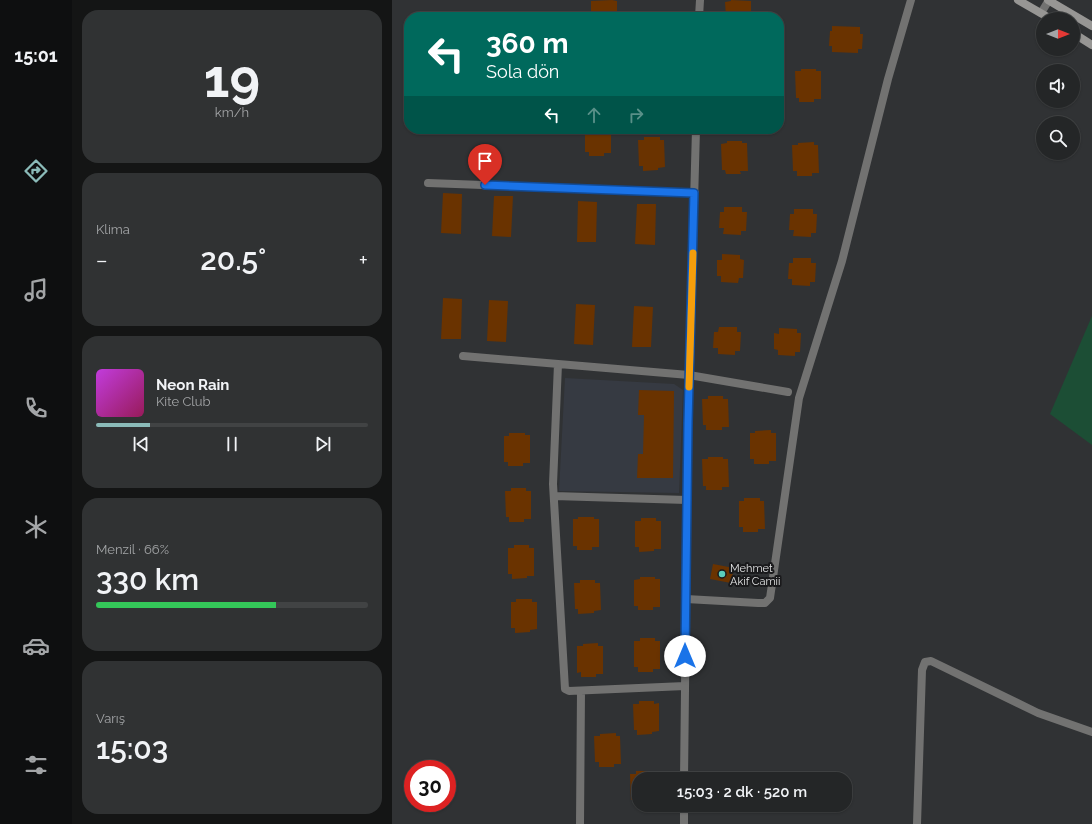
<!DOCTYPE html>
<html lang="tr">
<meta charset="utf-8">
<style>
body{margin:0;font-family:Raleway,sans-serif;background:#303233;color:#f1f3f6;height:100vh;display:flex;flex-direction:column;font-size:15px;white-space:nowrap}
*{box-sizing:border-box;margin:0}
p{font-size:13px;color:#a3a5a7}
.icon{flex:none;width:22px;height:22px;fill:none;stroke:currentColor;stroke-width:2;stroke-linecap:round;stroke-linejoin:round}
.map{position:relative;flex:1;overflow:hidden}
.drawer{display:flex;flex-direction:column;gap:10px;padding:10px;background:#141515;width:320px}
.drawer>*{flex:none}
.top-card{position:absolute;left:12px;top:12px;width:380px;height:122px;border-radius:16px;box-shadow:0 1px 3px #0004,0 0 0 1px #414344;background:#00695c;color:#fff;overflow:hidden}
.needle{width:26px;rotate:90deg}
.tools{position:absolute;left:644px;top:12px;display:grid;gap:8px}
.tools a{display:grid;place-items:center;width:44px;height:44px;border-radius:50%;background:#242627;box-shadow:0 1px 3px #0004,0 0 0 1px #414344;font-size:20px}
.speed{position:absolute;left:12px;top:760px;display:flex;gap:8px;font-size:20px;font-weight:700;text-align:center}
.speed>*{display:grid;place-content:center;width:52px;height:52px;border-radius:50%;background:#242627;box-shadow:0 1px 3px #0004,0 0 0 1px #414344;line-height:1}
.speed .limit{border:6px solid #d22;background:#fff;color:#111}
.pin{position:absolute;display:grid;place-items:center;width:34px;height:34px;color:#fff;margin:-41px -17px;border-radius:50% 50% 50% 0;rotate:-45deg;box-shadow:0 0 4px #0007}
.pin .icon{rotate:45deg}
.me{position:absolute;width:44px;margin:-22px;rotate:0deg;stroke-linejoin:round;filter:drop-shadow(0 0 3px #0008)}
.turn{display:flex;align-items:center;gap:14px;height:84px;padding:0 16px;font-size:18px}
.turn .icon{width:52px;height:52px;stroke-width:2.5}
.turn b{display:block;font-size:28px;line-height:34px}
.lanes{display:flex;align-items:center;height:38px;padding:0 16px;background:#0003;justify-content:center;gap:20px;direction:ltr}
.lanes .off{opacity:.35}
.big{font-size:30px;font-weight:600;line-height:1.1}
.drawer .widget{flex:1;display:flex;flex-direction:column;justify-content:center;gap:6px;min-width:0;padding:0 14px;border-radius:16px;background:#303233}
.drawer .dial{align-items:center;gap:0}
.dial b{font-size:52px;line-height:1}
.song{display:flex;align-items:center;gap:12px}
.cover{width:48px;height:48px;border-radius:6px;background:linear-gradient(135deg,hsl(290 70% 55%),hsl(330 70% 35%))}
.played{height:4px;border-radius:2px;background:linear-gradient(90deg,#8bbbb9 20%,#414344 20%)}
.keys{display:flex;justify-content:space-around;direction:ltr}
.heat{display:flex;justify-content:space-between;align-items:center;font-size:22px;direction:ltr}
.charge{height:6px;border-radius:3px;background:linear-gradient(90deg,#34c759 66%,#414344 0)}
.trip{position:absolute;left:240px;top:772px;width:220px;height:40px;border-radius:16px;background:#242627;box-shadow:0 1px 3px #0004,0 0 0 1px #414344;font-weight:600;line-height:40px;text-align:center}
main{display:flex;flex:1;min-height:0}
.dock{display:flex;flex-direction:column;width:72px;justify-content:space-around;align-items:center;background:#0e0f10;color:#a3a5a7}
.dock .icon{width:28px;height:28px}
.dock .on{color:#8bbbb9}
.dock b{font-size:18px;color:#f1f3f6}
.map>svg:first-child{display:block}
.built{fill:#363a42}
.green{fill:#1c4e35}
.building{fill:#6a3300}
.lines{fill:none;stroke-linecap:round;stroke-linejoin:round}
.minor{stroke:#727271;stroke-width:8}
.secondary{stroke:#979694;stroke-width:8}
.route-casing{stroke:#114b97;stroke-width:10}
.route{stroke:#1a73e8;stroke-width:7}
.slow{stroke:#f59e0b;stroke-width:7}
.poi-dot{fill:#5bcebc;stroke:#19191b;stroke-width:1.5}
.labels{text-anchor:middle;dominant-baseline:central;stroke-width:4;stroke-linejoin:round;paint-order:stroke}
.poi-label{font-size:11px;fill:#e2e3e4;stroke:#19191b;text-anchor:start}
</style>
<main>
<nav class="dock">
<b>15:01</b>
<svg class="icon on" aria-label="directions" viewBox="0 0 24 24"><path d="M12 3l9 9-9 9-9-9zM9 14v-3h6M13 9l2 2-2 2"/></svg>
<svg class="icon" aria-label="music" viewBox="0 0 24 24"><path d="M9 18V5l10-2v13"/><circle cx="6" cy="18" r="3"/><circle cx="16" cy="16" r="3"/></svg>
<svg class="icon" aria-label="phone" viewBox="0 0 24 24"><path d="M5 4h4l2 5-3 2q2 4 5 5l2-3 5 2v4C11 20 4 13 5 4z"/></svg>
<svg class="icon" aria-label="climate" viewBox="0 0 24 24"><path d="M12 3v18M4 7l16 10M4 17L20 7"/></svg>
<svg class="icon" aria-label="car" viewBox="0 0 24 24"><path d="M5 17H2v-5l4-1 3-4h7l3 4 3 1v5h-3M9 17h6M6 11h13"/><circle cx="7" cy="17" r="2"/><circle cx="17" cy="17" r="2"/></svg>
<svg class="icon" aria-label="filters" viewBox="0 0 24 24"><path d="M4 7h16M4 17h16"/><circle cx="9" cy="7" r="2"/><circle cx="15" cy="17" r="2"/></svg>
</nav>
<section class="drawer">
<div class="widget dial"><b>19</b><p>km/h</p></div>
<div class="widget"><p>Klima</p>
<div class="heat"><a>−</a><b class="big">20.5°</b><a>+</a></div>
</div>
<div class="widget">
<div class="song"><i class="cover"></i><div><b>Neon Rain</b><p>Kite Club</p></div></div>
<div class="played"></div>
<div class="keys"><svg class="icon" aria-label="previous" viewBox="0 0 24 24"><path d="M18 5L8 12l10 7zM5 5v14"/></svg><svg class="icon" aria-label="pause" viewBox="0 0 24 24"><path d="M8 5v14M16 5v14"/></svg><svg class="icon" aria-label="next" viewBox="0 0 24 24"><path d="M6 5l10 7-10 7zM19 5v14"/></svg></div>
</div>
<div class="widget"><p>Menzil · 66%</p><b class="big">330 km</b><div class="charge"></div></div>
<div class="widget"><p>Varış</p><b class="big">15:03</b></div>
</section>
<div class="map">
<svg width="700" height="824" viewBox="0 0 700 824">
<rect width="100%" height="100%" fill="#303234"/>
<!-- built -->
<path class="built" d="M173,378L282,384L291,390L287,493L167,491Z"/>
<!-- green -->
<path class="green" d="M700,316V445L658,414Z"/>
<!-- building -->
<path class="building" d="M220,0L225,1V17H199V1Z
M339,0L359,1V17H334L333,2L339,1Z
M440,26L468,27V34H471L470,49H466V53L440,52V46H437L438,31H440Z
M409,69H424V71H429V99H422V102H407V98H404L403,71H409Z
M193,129H219V153H212V156H197V152H193Z
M252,137H268V140H272L273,167L266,168V170L251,171V166H247L246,140H252Z
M335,141H350V143H355L356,171H348L349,174H334L333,170H330L329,144L335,143Z
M422,142V145H426L427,173H420V176H405V171H401L400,145H406V143Z
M51,193L70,194L69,234L49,233Z
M102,196H121L119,237L100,236Z
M186,201L205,202L204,242H185Z
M245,204H264L263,245L243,244Z
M332,207H350V212H355L354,231H349V235L331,234L332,228H327L328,212H332Z
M402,209H421V214H425L424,233H419V237L401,236L402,230H397L398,214H402Z
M330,254L348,255V259L352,260L351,278H347L346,283L329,282V276H325V260H330Z
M401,258H419V263H424L423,282H418V286L400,285V279H396L397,263H401Z
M51,298L70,299L69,339H49Z
M97,300L116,301L114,342L95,341Z
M184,304L203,305L201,345L182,344Z
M242,306L261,307L259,347H240Z
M327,327H345V332H349L348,351H343V355L326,354V348H321L322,332H326Z
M387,328L405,329V333H409L408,352H403V356L386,355V350L382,349V333L387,334Z
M247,390L282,391L281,478H245L246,454H251L252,415H246Z
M316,396H331V399H336L337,427H330V430H314V425H311L310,399H316Z
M379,430V433H384V461H377V464H362V459H358V433H363V431Z
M117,433H133V435H138V463H131V466H116V462H112V436H117Z
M316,457H331V459H336L337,487H330V490H314V486H311L310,459H316Z
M119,488H134V491H139V519H132V522H117V517H114L113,491H119Z
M352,498H368V501H372L373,529H366V532H351V527H347V501H352Z
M186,517H202V519H207V547H200V550H185V546H181V519H186Z
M249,518H264V521H269V549H262V551L247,552V547H243V521H249Z
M122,545H137V548H142V576H135V578L120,579V574H116V548H122Z
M321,564L342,568L339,583L318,579Z
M248,577H263V579H268V607H261V610H246V606H242V580L248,579Z
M188,580H203V583H208L209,610L202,611V613L186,614V609H183L182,583H188Z
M124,599H140V602H145V629L138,630V632L123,633V628H119V602H124Z
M248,638H263V641H268V669H261V672H246V667H242V641H248Z
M206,643V646H211V674H204V677H189V672L185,673V646H191V644Z
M247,701H262V704L267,703V731L260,732V734L245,735V730H242L241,704H247Z
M224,733V736H228L229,764H222V767H207V762H203L202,736H208V734Z
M244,771H259V779H247V800H239L238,774H244Z"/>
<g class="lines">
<!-- minor -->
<path class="minor" d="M649,13L657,0
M307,17L308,0
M36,183L303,193
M71,356L297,375L396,392
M166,364L161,484L173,689L177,691L293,686
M162,496L295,500
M294,599L366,603H373L378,598L407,398L450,261L496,79L519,0
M292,779L296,423L304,129
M188,824L189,691
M292,824V805
M525,824L530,670L533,662L539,661L646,713L700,732"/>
<!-- secondary -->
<path class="secondary" d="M626,0L659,19
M656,0L700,26
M681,33L700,45"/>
</g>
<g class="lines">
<!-- route casing -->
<g class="route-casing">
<path id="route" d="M93,185L302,193L296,423L293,656"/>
</g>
<!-- route -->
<use href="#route" class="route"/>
<!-- slow -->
<path class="slow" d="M297,387L301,253"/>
</g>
<!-- markers -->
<circle class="poi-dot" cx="330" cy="574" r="4"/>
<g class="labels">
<!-- poi labels -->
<g class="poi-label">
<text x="338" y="568">Mehmet<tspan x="338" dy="13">Akif Camii</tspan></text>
</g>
</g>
</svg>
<div class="tools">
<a><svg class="needle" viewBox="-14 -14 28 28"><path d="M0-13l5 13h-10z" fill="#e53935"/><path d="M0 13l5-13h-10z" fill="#a3a5a7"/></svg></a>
<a><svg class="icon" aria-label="sound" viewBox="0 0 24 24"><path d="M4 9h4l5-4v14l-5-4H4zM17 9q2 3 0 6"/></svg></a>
<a><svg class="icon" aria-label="search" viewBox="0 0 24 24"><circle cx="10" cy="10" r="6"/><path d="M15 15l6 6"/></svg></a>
</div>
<div class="speed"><div class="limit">30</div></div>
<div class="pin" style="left:93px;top:185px;background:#d93025"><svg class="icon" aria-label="arrive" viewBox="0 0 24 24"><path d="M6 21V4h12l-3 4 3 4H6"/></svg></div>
<svg class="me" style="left:293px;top:656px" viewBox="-20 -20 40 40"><circle r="19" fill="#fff"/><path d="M0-13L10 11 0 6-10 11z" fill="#1a73e8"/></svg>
<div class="trip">15:03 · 2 dk · 520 m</div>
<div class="top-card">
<div class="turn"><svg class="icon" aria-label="left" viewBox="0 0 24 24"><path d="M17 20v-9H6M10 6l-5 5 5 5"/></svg><div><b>360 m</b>Sola dön</div></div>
<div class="lanes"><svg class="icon" aria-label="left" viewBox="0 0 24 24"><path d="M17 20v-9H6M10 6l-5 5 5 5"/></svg><svg class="icon off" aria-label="ahead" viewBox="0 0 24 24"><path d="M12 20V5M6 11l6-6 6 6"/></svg><svg class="icon off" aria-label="right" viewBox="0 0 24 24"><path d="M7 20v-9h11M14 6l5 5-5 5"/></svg></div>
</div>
</div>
</main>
